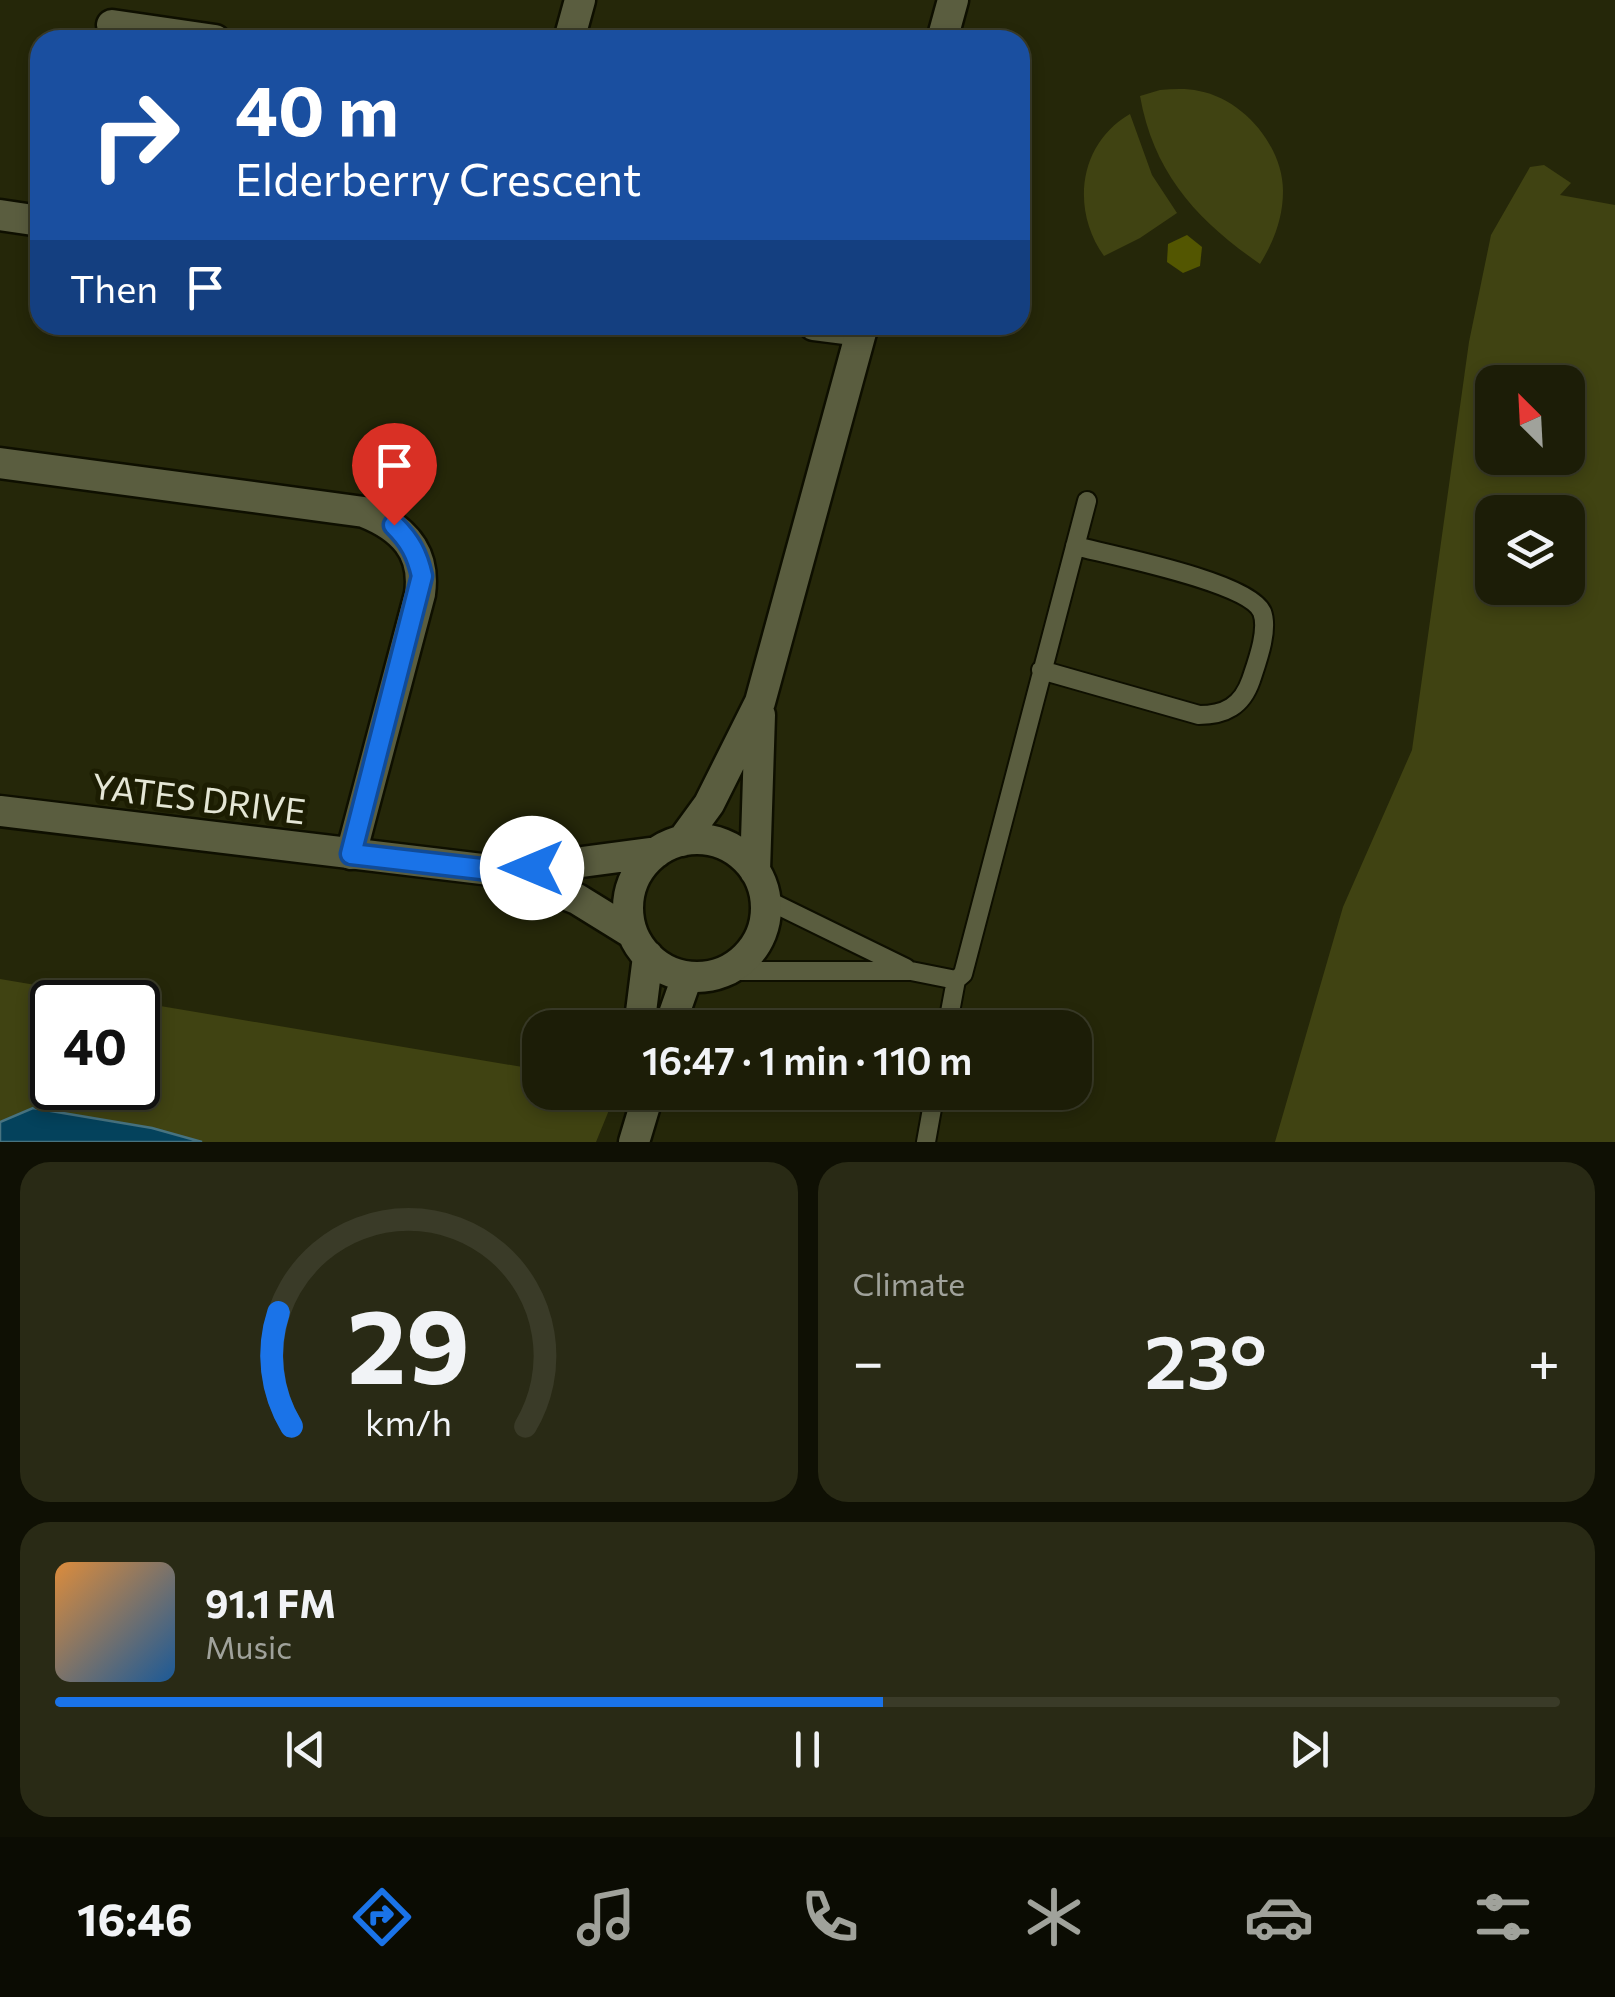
<!DOCTYPE html>
<meta charset="utf-8">
<style>
body{margin:0;font-family:Commissioner,sans-serif;background:#292a15;color:#f1f3f6;height:100vh;display:flex;flex-direction:column;font-size:38px;white-space:nowrap}
*{box-sizing:border-box;margin:0}
p{font-size:32px;color:#a0a29b}
.icon{flex:none;width:55px;height:55px;fill:none;stroke:currentColor;stroke-width:2;stroke-linecap:round;stroke-linejoin:round}
.map{position:relative;height:1142px;overflow:hidden}
.side{display:flex;flex-direction:column;gap:20px;padding:20px;background:#0f1004;flex:1}
.side>*{flex:none}
.guide{position:absolute;left:30px;top:30px;width:1000px;height:305px;border-radius:30px;box-shadow:0 5px 15px #0003,0 0 0 2px #3a3b28;background:#1a4fa0;color:#fff;overflow:hidden}
.needle{width:65px;rotate:336deg}
.buttons{position:absolute;left:1475px;top:365px;display:grid;gap:20px}
.buttons a{display:grid;place-items:center;width:110px;height:110px;border-radius:20px;background:#1c1d07;box-shadow:0 5px 15px #0003,0 0 0 2px #3a3b28;font-size:50px}
.speed{position:absolute;left:30px;top:980px;display:flex;gap:20px;font-size:50px;font-weight:700;text-align:center}
.speed>*{display:grid;place-content:center;width:130px;height:130px;border-radius:50%;background:#1c1d07;box-shadow:0 5px 15px #0003,0 0 0 2px #3a3b28;line-height:1}
.speed .limit{border:5px solid #111;border-radius:15px;background:#fff;color:#111}
.pin{position:absolute;display:grid;place-items:center;width:85px;height:85px;color:#fff;margin:-102px -42px;border-radius:50% 50% 50% 0;rotate:-45deg;box-shadow:0 0 10px #0007}
.pin .icon{rotate:45deg}
.me{position:absolute;width:110px;margin:-55px;rotate:270deg;stroke-linejoin:round;filter:drop-shadow(0 0 8px #0008)}
.turn{display:flex;align-items:center;gap:35px;height:210px;padding:0 40px;font-size:45px}
.turn .icon{width:130px;height:130px;stroke-width:2.5}
.turn b{display:block;font-size:70px;line-height:85px}
.then{display:flex;align-items:center;height:95px;padding:0 40px;background:#0003;gap:20px;font-size:38px}
.big{font-size:75px;font-weight:600;line-height:1.1}
.side .card{flex:1;display:flex;flex-direction:column;justify-content:center;gap:15px;min-width:0;padding:0 35px;border-radius:30px;background:#292a15}
.side .dial{align-items:center;gap:0}
.dial svg{height:260px;overflow:visible;fill:none;stroke:#3a3b28;stroke-width:7;stroke-linecap:round;text-anchor:middle}
.dial text{fill:#f1f3f6;stroke:none}
.song{display:flex;align-items:center;gap:30px}
.cover{width:120px;height:120px;border-radius:15px;background:linear-gradient(135deg,hsl(30 70% 55%),hsl(210 70% 35%))}
.played{height:10px;border-radius:5px;background:linear-gradient(90deg,#1a73e8 55%,#3a3b28 55%)}
.keys{display:flex;justify-content:space-around;direction:ltr}
.heat{display:flex;justify-content:space-between;align-items:center;font-size:55px;direction:ltr}
.side .tiles{flex:1;display:grid;gap:20px;grid-template-columns:1fr 1fr}
.card:last-child{grid-column:span 2}
.trip{position:absolute;left:522px;top:1010px;width:570px;height:100px;border-radius:30px;background:#1c1d07;box-shadow:0 5px 15px #0003,0 0 0 2px #3a3b28;font-weight:600;line-height:100px;text-align:center}
.menu{display:flex;height:160px;justify-content:space-around;align-items:center;background:#0b0c03;color:#a0a29b}
.menu .icon{width:70px;height:70px}
.menu .selected{color:#1a73e8}
.menu b{font-size:45px;color:#f1f3f6}
.map>svg:first-child{display:block}
.green{fill:#404312;fill-rule:evenodd}
.water{fill:#04425c;stroke:#477380;stroke-width:2.5}
.building{fill:#535601}
.lines{fill:none;stroke-linecap:round;stroke-linejoin:round}
.service-casing{stroke:#0e0f00;stroke-width:22}
.minor-casing{stroke:#0e0f00;stroke-width:35}
.tertiary-casing{stroke:#0e0f00;stroke-width:35}
.service{stroke:#5a5d3f;stroke-width:18}
.minor{stroke:#5a5d3f;stroke-width:30}
.tertiary{stroke:#5a5d3f;stroke-width:30}
.route-casing{stroke:#114b97;stroke-width:25}
.route{stroke:#1a73e8;stroke-width:18}
.labels{text-anchor:middle;dominant-baseline:central;stroke-width:10;stroke-linejoin:round;paint-order:stroke}
.street-label{font-size:35px;fill:#e4e6d5;stroke:#1c1d02}
</style>
<div class="map">
<svg width="1615" height="1142" viewBox="0 0 1615 1142">
<rect width="100%" height="100%" fill="#252709"/>
<!-- green -->
<path class="green" d="M1160,90C1173,89 1187,88 1199,91C1243,99 1283,146 1283,191C1283,218 1274,241 1260,264C1197,220 1154,174 1140,96Z
M1130,114L1152,175L1177,213L1140,238L1104,256C1071,210 1078,144 1130,114Z
M1544,165L1571,183L1560,195L1615,205V1142H1275L1343,907L1412,750L1469,342L1491,235L1530,167ZM1492,382H1568V458H1492ZM1568,512V588H1492V512Z
M0,979L540,1070V1092L616,1093L596,1142H0ZM52,1002H138V1088H52Z"/>
<!-- water -->
<path class="water" d="M33,1108L152,1128L202,1142H0V1122Z"/>
<!-- building -->
<path class="building" d="M1187,235L1202,247L1200,266L1183,273L1167,262L1168,244Z"/>
<g class="lines">
<!-- service casing -->
<g class="service-casing">
<path id="service" d="M1041,670L1199,715C1225,715 1242,706 1251,680C1257,662 1269,630 1262,612C1249,582 1110,555 1075,546
M765,899L906,968
M725,971H911L956,980L963,974L1087,501
M947,1028L956,980
M926,1142L935,1092"/>
</g>
<!-- minor casing -->
<g class="minor-casing">
<path id="minor" d="M112,25L215,40
M569,40L580,0
M0,215L40,221
M814,325L861,331
M0,463L364,512C402,527 426,551 420,594L351,854"/>
</g>
<!-- tertiary casing -->
<g class="tertiary-casing">
<path id="tertiary" d="M942,40L953,0
M0,811L507,872L657,852
M628 908a69 69 0 1 1 138 0a69 69 0 1 1-138 0Z
M682,841L709,804L760,702L863,325
M755,871L760,715
M510,873L577,899L632,933
M639,1028L648,956
M669,1028L687,977
M634,1142L649,1092"/>
</g>
<!-- service -->
<use href="#service" class="service"/>
<!-- minor -->
<use href="#minor" class="minor"/>
<!-- tertiary -->
<use href="#tertiary" class="tertiary"/>
</g>
<g class="lines">
<!-- route casing -->
<g class="route-casing">
<path id="route" d="M394,525C410,541 417,554 422,576L351,854L507,872L532,868"/>
</g>
<!-- route -->
<use href="#route" class="route"/>
</g>
<g class="labels">
<!-- street labels -->
<g class="street-label">
<text transform="translate(199 797) rotate(7)">YATES DRIVE</text>
</g>
</g>
</svg>
<div class="buttons">
<a><svg class="needle" viewBox="-14 -14 28 28"><path d="M0-13l5 13h-10z" fill="#e53935"/><path d="M0 13l5-13h-10z" fill="#a0a29b"/></svg></a>
<a><svg class="icon" aria-label="layers" viewBox="0 0 24 24"><path d="M12 4l9 5-9 5-9-5zM3 14l9 5 9-5"/></svg></a>
</div>
<div class="speed"><div class="limit">40</div></div>
<div class="pin" style="left:394px;top:525px;background:#d93025"><svg class="icon" aria-label="arrive" viewBox="0 0 24 24"><path d="M6 21V4h12l-3 4 3 4H6"/></svg></div>
<svg class="me" style="left:532px;top:868px" viewBox="-20 -20 40 40"><circle r="19" fill="#fff"/><path d="M0-13L10 11 0 6-10 11z" fill="#1a73e8"/></svg>
<div class="trip">16:47 · 1 min · 110 m</div>
<div class="guide">
<div class="turn"><svg class="icon" aria-label="right" viewBox="0 0 24 24"><path d="M7 20v-9h11M14 6l5 5-5 5"/></svg><div><b>40 m</b>Elderberry Crescent</div></div>
<div class="then">Then<svg class="icon" aria-label="arrive" viewBox="0 0 24 24"><path d="M6 21V4h12l-3 4 3 4H6"/></svg></div>
</div>
</div>
<section class="side">
<div class="tiles">
<div class="card dial"><svg viewBox="0 0 100 80">
<path d="M14 69A42 42 0 1 1 86 69"/>
<path d="M14 69A42 42 0 0 1 10 34" stroke="#1a73e8"/>
<text x="50" y="56" font-size="32" font-weight="700">29</text>
<text x="50" y="72" font-size="11">km/h</text>
</svg></div>
<div class="card"><p>Climate</p>
<div class="heat"><a>−</a><b class="big">23°</b><a>+</a></div>
</div>
<div class="card">
<div class="song"><i class="cover"></i><div><b>91.1 FM</b><p>Music</p></div></div>
<div class="played"></div>
<div class="keys"><svg class="icon" aria-label="previous" viewBox="0 0 24 24"><path d="M18 5L8 12l10 7zM5 5v14"/></svg><svg class="icon" aria-label="pause" viewBox="0 0 24 24"><path d="M8 5v14M16 5v14"/></svg><svg class="icon" aria-label="next" viewBox="0 0 24 24"><path d="M6 5l10 7-10 7zM19 5v14"/></svg></div>
</div>
</div>
</section>
<nav class="menu">
<b>16:46</b>
<svg class="icon selected" aria-label="directions" viewBox="0 0 24 24"><path d="M12 3l9 9-9 9-9-9zM9 14v-3h6M13 9l2 2-2 2"/></svg>
<svg class="icon" aria-label="music" viewBox="0 0 24 24"><path d="M9 18V5l10-2v13"/><circle cx="6" cy="18" r="3"/><circle cx="16" cy="16" r="3"/></svg>
<svg class="icon" aria-label="phone" viewBox="0 0 24 24"><path d="M5 4h4l2 5-3 2q2 4 5 5l2-3 5 2v4C11 20 4 13 5 4z"/></svg>
<svg class="icon" aria-label="climate" viewBox="0 0 24 24"><path d="M12 3v18M4 7l16 10M4 17L20 7"/></svg>
<svg class="icon" aria-label="car" viewBox="0 0 24 24"><path d="M5 17H2v-5l4-1 3-4h7l3 4 3 1v5h-3M9 17h6M6 11h13"/><circle cx="7" cy="17" r="2"/><circle cx="17" cy="17" r="2"/></svg>
<svg class="icon" aria-label="filters" viewBox="0 0 24 24"><path d="M4 7h16M4 17h16"/><circle cx="9" cy="7" r="2"/><circle cx="15" cy="17" r="2"/></svg>
</nav>
